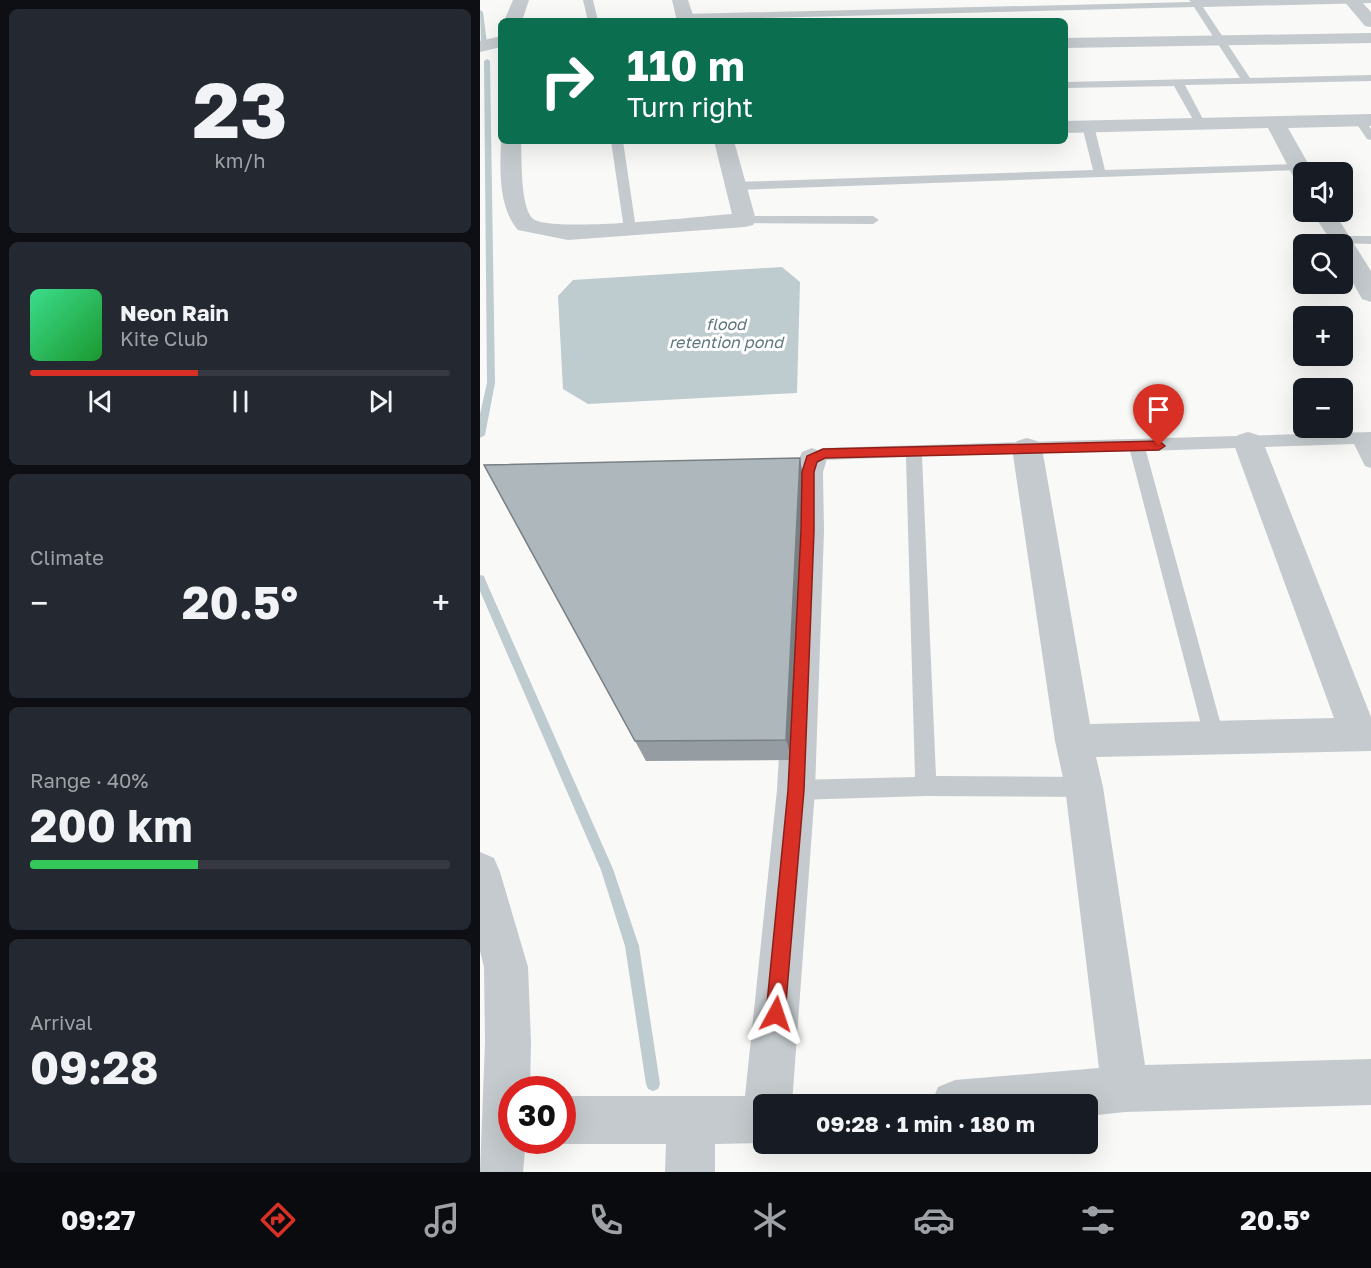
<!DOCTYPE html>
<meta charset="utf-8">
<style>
body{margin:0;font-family:"Golos Text",sans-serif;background:#242831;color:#f1f3f6;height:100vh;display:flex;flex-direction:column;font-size:22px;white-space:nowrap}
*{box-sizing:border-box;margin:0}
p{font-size:20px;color:#9ea1a6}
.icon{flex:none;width:33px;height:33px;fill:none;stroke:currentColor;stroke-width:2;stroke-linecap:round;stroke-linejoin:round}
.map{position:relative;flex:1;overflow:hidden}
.drawer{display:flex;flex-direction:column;gap:9px;padding:9px;background:#0d0f14;width:480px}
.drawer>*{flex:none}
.hud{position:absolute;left:18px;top:18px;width:570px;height:126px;border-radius:9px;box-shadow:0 6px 24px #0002;background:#0b6e4f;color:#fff;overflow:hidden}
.tools{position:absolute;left:813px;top:162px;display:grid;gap:12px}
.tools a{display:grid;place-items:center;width:60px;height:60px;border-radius:9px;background:#171b24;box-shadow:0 6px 24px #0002;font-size:30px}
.speed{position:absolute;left:18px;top:1076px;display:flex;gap:12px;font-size:30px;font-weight:700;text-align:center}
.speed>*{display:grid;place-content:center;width:78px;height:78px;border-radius:50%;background:#171b24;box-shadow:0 6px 24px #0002;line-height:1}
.speed .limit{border:9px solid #d22;background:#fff;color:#111}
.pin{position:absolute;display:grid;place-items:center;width:51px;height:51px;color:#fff;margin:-62px -26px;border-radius:50% 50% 50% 0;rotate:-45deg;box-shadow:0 0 6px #0007}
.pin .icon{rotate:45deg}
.me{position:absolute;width:66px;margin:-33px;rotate:5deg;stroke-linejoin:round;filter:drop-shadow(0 0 4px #0008)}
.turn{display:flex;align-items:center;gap:21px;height:126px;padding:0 30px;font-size:27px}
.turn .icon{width:78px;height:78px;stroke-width:2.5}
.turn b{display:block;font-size:42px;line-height:51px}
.big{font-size:45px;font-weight:700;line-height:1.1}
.drawer .card{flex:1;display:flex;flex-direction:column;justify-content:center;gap:9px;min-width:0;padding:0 21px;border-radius:9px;background:#242831}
.drawer .dial{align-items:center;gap:0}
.dial b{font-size:78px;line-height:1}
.song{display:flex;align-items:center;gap:18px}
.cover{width:72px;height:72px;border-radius:9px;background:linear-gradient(135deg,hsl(150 70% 55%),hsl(130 70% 35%))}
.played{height:6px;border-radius:3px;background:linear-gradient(90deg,#d93025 40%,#363941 40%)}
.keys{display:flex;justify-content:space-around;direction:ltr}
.heat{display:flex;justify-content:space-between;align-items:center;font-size:33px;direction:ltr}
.charge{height:9px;border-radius:4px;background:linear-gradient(90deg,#34c759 40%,#363941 0)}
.trip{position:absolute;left:273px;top:1094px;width:345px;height:60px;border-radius:9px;background:#171b24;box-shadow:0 6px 24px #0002;font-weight:700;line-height:60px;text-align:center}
.menu{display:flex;height:96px;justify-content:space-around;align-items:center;background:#090b0e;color:#9ea1a6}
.menu .icon{width:42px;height:42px}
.menu .active{color:#d93025}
.menu b{font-size:27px;color:#f1f3f6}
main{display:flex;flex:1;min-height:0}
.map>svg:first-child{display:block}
.water{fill:#becbcf}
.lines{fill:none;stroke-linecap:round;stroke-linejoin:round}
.stream{fill:#becbcf;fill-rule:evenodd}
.service{fill:#c4cacd;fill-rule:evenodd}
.minor{fill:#c4cacd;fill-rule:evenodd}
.wall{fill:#959da2}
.shaded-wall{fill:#798084}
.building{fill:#adb7bc;stroke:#798084;stroke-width:1.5}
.route{fill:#d93025;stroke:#8d1f18;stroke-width:1.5}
.labels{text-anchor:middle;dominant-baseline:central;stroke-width:6;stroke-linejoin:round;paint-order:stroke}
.far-water-label{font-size:16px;font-style:italic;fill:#5e767d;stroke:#fff}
</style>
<main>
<section class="drawer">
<div class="card dial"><b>23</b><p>km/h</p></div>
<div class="card">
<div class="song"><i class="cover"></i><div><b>Neon Rain</b><p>Kite Club</p></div></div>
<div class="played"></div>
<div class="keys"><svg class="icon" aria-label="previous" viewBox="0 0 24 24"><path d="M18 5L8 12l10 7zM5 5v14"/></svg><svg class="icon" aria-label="pause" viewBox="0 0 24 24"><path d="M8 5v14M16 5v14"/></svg><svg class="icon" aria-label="next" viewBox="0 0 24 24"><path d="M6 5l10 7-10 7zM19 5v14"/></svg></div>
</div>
<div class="card"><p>Climate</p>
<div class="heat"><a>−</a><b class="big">20.5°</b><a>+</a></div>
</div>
<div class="card"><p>Range · 40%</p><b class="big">200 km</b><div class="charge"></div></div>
<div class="card"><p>Arrival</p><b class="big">09:28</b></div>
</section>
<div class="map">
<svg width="891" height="1172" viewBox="0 0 891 1172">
<rect width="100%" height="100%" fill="#f9f9f7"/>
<!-- water -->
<path class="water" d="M302,267L320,282L317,393L108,404L83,389L78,296L93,280Z"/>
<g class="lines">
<!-- stream -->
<path class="stream" d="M0,10L3,12L7,43L4,45L1,43Z
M7,59L10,61L15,383L5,435L0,438V414L7,383L4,61Z
M0,575L4,576L5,579L133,869L159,946L180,1084L178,1089L173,1091L168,1089L166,1084L145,946L121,870L0,591Z"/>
<!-- service -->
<path class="service" d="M103,0H113L118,21H108Z
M709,0H891V3L723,7L770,78L891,75V81L705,85L725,123L720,126L715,123L694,86L585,88V82L760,78L714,7L204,20L199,17L204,14L711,2Z
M879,117L883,118L891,129V140L887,139L874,120Z
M608,123L614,126L625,170L818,164L824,167L818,170L257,190L251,186L257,182L613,170L602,126Z
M131,141H143L156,229L150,233L144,229Z
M265,216H393L399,220L393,224L261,223L259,220Z
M862,236H891V244L857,243L856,240L857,237Z
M891,432V468L885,466L874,444L666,451L744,736L741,742L734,745L727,742L724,736L650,451L442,456L456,776L604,777L611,780L615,787L611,794L604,797L446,796L316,800L309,797L305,790L309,783L316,780L435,777L426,457L345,460L332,465L326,463L324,459L326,455L343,448Z"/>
<!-- minor -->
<path class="minor" d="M33,0H49L42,21H24Z
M192,0H208L215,21H197Z
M863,0H880L891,12V27L885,26Z
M891,33V43L585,48V38Z
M21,36V47L0,52V41Z
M891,114V126L808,128L833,172H824V182L816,181L813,176L788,128L585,133V121Z
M21,141H41C42,159 40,204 52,218C67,234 223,216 252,214L234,141H254L276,220L273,225L265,227L88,240L38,230C18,207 20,169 21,141Z
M832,212H854L891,271V302L882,299L862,263V244H853Z
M768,432L778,435L783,442L891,717V751L616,757L623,787L665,1065L891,1059V1105L645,1112L608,1116V1104H451L458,1087L475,1080L619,1068L585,787L575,741L532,448L537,441L547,438L557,441L562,448L610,724L854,718L753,442L758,435Z
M332,448L342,452L347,459L343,472L344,531L335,790L312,1104H284V1143H286L235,1144V1172H185L186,1144H82L73,1140H82V1096H265L297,790L312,531L313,472L322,452Z
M0,852L14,858L20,872L48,967L51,1042L50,1089H32V1140H46L43,1172H0L5,1042L4,967L0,951Z"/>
</g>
<!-- wall -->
<path class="wall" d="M4,465L324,483L312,760L166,761Z"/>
<!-- shaded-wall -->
<path class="shaded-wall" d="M320,458L324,483L312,760L306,740Z"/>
<!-- building -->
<path class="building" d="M320,458L306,740L155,741L4,465Z"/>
<!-- route -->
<path class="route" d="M679,441L685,446L679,450L345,458L337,462L334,472V531L324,790L305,1014L302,1021L296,1023L289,1021L286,1014L308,790L321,531L322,472L327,456L343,449Z"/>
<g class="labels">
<!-- far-water labels -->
<g class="far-water-label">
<text x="246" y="324">flood<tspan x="246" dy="18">retention pond</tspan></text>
</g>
</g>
</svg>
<div class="tools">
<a><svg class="icon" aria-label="sound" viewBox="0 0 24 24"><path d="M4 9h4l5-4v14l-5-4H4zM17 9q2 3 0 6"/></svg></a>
<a><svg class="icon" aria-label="search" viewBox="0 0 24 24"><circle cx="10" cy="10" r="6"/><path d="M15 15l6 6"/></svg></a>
<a>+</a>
<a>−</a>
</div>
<div class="speed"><div class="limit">30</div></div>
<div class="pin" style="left:679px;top:446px;background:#d93025"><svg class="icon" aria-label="arrive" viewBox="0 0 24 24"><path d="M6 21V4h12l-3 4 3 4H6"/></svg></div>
<svg class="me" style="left:296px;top:1014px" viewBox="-20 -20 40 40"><path d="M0-17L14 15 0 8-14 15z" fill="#d93025" stroke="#fff" stroke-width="4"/></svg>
<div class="trip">09:28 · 1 min · 180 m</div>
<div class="hud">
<div class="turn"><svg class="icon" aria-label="right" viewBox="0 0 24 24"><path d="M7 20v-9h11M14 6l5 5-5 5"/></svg><div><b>110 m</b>Turn right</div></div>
</div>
</div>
</main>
<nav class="menu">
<b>09:27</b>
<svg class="icon active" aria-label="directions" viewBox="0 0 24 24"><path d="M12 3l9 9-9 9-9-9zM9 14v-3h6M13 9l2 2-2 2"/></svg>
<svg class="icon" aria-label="music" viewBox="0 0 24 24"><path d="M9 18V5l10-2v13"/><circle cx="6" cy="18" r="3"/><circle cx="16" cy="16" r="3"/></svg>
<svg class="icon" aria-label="phone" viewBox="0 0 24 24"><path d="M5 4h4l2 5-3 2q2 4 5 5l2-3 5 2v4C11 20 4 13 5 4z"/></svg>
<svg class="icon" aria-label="climate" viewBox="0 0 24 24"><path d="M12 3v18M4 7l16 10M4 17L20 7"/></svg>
<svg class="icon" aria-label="car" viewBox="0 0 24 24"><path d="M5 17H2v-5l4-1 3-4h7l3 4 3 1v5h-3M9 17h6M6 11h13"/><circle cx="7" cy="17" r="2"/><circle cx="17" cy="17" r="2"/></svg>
<svg class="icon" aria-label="filters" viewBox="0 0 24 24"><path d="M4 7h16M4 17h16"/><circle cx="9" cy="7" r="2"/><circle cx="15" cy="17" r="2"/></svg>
<b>20.5°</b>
</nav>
